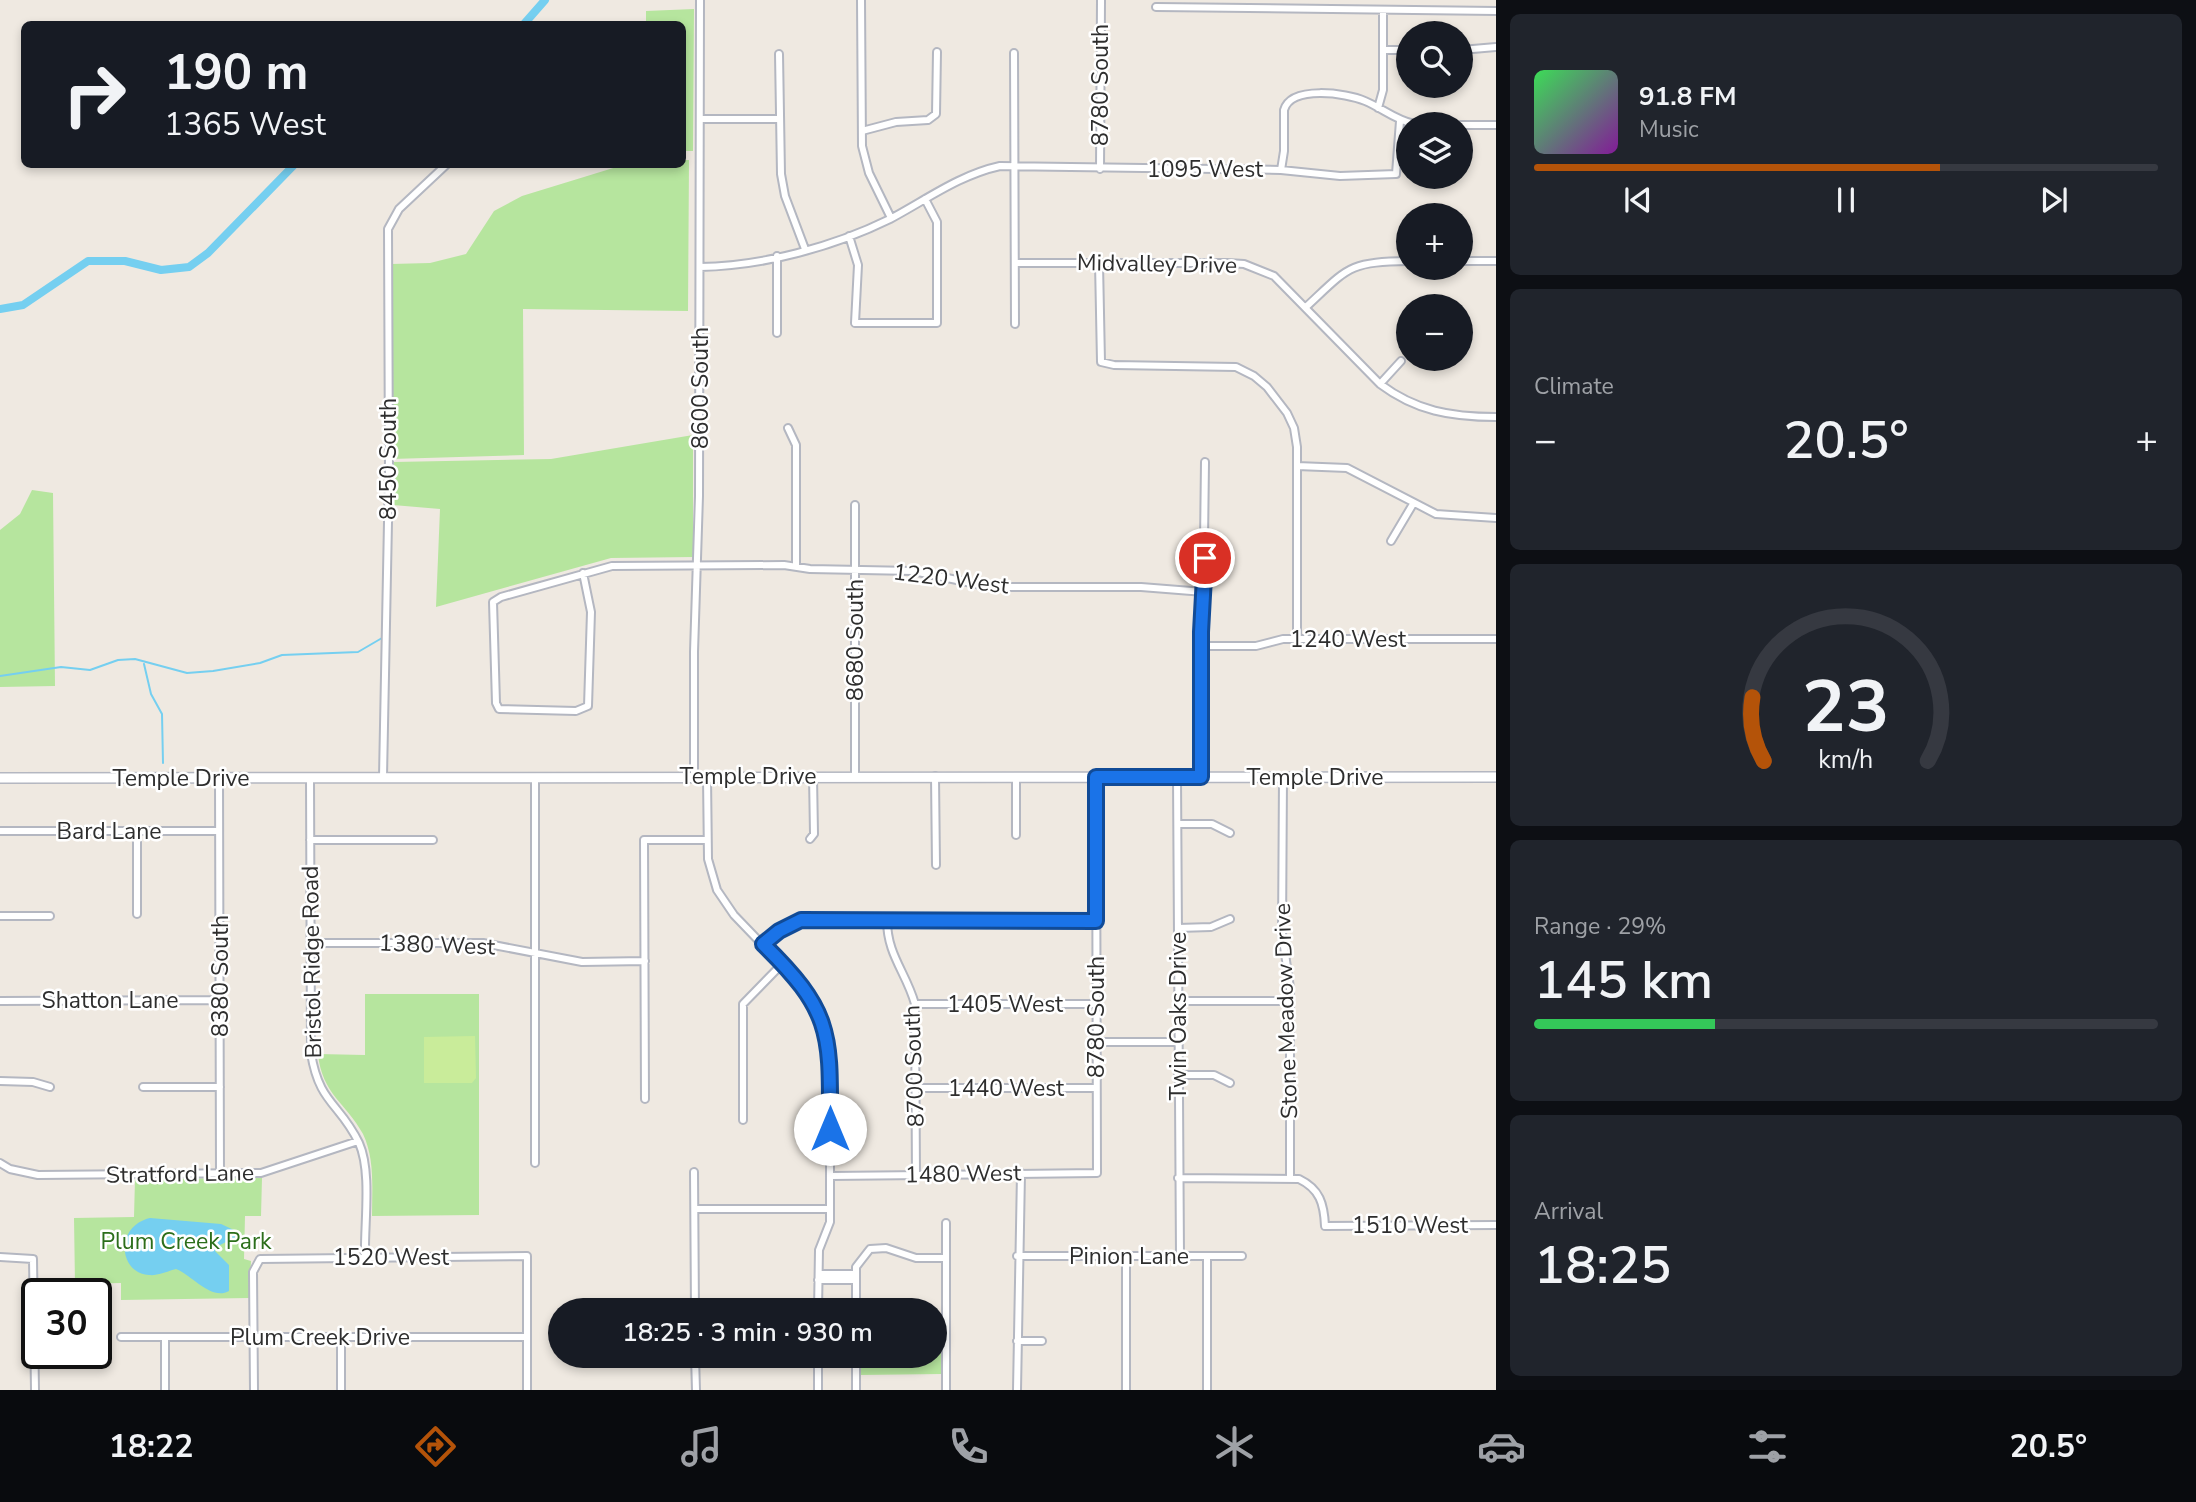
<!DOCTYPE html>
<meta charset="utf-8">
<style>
body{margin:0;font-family:"Nunito Sans",sans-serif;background:#20242c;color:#f1f3f6;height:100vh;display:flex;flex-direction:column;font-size:26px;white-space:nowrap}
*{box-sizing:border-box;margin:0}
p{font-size:23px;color:#9ea1a6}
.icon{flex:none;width:38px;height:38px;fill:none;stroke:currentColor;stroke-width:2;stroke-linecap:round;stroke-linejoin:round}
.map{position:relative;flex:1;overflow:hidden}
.drawer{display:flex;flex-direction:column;gap:14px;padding:14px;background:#0d0f14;width:700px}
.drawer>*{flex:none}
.top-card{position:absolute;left:21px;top:21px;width:665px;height:147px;border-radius:10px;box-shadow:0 4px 10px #0003;background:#171b24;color:#f1f3f6;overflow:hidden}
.fabs{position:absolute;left:1396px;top:21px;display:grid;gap:14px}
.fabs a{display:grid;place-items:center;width:77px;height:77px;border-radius:50%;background:#171b24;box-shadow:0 4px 10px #0003;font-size:35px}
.speed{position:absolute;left:21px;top:1278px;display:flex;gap:14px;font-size:35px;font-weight:700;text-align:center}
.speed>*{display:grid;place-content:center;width:91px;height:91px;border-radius:50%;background:#171b24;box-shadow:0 4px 10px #0003;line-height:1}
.speed .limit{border:4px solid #111;border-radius:10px;background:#fff;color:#111}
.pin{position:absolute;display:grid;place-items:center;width:60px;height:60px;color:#fff;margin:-30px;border:4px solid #fff;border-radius:50%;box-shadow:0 2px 7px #0007}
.me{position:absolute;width:77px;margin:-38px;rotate:0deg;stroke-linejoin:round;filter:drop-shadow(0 0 5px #0008)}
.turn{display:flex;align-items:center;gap:24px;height:147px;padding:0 28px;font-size:32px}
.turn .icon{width:91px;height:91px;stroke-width:2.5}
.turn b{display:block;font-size:49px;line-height:60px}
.big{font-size:52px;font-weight:600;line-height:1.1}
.drawer .widget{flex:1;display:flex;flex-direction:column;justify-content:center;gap:10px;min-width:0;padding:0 24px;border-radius:10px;background:#20242c}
.drawer .dial{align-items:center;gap:0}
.dial svg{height:182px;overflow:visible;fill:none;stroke:#363941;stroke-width:7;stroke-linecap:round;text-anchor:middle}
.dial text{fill:#f1f3f6;stroke:none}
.song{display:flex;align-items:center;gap:21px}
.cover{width:84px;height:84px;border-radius:10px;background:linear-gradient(135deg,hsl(130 70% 55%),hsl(290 70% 35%))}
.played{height:7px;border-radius:4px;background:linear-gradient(90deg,#b45309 65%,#363941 65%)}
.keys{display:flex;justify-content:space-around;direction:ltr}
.heat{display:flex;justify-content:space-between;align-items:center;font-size:38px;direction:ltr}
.charge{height:10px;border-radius:5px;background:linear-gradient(90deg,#34c759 29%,#363941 0)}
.trip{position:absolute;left:548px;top:1298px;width:399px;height:70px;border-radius:35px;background:#171b24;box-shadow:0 4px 10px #0003;font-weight:600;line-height:70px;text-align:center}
.tab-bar{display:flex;height:112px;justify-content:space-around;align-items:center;background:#090b0e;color:#9ea1a6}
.tab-bar .icon{width:49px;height:49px}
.tab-bar .current{color:#b45309}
.tab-bar b{font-size:32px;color:#f1f3f6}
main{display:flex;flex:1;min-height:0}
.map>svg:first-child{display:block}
.green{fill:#b6e59e}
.pitch{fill:#c9ec9a}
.water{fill:#75cff0}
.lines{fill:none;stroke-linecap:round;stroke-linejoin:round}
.stream{stroke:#75cff0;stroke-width:2}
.canal{stroke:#75cff0;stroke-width:8}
.street-casing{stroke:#b4b7c1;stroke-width:10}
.secondary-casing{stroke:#b4b7c1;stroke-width:12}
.street{stroke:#fff;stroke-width:6}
.secondary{stroke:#fff;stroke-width:9}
.route-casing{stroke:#114b97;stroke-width:18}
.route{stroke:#1a73e8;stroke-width:12}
.labels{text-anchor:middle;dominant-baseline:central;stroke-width:5;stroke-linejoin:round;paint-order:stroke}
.street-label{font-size:23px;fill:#2e2e2e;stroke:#fff}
.park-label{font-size:23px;fill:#2c6e1b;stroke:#fff}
</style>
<main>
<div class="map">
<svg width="1496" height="1390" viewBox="0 0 1496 1390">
<rect width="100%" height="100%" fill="#efe9e1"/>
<!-- green -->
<path class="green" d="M694,9L693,151H683L682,24H646V11Z
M683,160H689L688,311L523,309L524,455L391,459V264L430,263L466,254L494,211L522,196L623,165L682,164Z
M693,435V557L611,558L436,607L440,509L393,505L394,462L551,459Z
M32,490L53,493L55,686L0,687V530L20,514Z
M365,994H479V1215L372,1216C372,1189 375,1159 363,1134C346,1103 322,1094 318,1054L365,1055Z
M262,1178L261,1216H245L244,1259L251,1261L249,1298L121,1300V1283L75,1284L74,1218L134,1217L135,1179Z
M935,1334L942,1338V1374L859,1375V1356H934Z"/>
<!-- pitch -->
<path class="pitch" d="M475,1036L476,1078L472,1083H424V1037Z"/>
<!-- water -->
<path class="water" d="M150,1218L221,1224L236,1231V1237L216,1247L215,1251L229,1265V1291C211,1301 192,1275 176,1269C168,1271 158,1276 149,1275C118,1273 115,1226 150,1218Z"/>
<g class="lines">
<!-- stream -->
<path class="stream" d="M144,664L151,694L162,714L163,763
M0,676L61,667L90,670L118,660L135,659L187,673L213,671L260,663L282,655L358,652L382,638"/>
<!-- canal -->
<path class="canal" d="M524,24L545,0
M0,309L23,305L88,261H125L161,270L189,267L208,253L295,164"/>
<!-- street casing -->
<g class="street-casing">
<path id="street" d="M861,0L862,146L869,173L891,218
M1156,7L1496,11
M1383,50H1409
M1461,50L1496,47
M1014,53L1015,324
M779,54L781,174L785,196L805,249
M1378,108L1383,90V10
M701,119H779
M1461,125H1496
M862,131L896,122L928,120L936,114L937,52
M1100,169L1101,0
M1281,170L1284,151V110C1291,85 1346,93 1365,101C1382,108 1395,120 1414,124
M849,236L858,265L855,323H937V222L925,199
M777,256V333
M1461,261H1496
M1015,263H1227L1244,264L1274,276L1380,384C1416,411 1451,417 1496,417
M1099,263L1101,362L1114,365L1236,367L1254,376L1267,387L1287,413L1294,428L1297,447V639
M700,267C763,266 833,247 890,219C926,200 959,175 1000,166L1281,170L1340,176L1396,174L1400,121
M1306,307C1349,267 1348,262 1409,261
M1380,384L1401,361
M788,428L796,445V566
M1297,466L1347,468L1436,514L1496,518
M855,505V776
M1391,541L1413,504
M583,573L591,612L588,706L576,711L499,709L496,703L493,602L501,597L612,566L784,565L810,569L913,571L991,587H1141L1204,592
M1201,646H1256L1283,639H1496
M935,776L936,865
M310,777L311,1053C319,1104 340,1103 359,1143C372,1172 364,1224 365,1257
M383,777L389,471L388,229L399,209L447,164
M694,777V652L699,496L700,0
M707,777L708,859L717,890L734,915L808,992L826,1030L830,1060V1222L819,1250L818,1311
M1177,777L1180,1256
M1201,777L1205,462
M219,778L220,1174
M1283,778L1282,933L1290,988V1178
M1178,824H1212L1230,833
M0,831H219
M137,831V914
M1016,835V777
M810,839L814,834L813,776
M310,840H433
M0,916H50
M887,920C887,955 906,972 915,1004L916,1176
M1178,928L1211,927L1230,919
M311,943H483L582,962L645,961
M763,944L790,924L801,921H1096
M0,1001L220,1000
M1178,1001H1290
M915,1004H1096
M1096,1042H1178
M1178,1075H1214L1230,1083
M0,1081L33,1082L50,1087
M143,1087H220
M916,1088H1096
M645,1099L644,840H707
M743,1120V1004L783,963
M0,1163L10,1169L38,1175L261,1173L358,1141
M535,1163V777
M694,1172L695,1311
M830,1176L1097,1173L1096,777
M1178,1178L1299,1179C1320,1189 1324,1204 1325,1226L1496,1225
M695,1209H830
M946,1223V1390
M1017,1256H1242
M1126,1256V1390
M1207,1256V1390
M0,1257L33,1259L35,1390
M819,1274H856
M818,1280H856
M856,1311V1267L870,1249L886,1248L916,1258H946
M934,1329H946
M121,1337H527
M1017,1341H1042
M695,1356L696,1390
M856,1356V1390
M165,1390V1337
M254,1390L253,1272L260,1259L527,1256V1390
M341,1390V1337
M818,1390V1356
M1017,1390L1021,1173"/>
</g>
<!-- secondary casing -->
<g class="secondary-casing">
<path id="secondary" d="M0,778L1496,777"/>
</g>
<!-- street -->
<use href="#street" class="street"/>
<!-- secondary -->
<use href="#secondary" class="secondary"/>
</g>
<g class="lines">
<!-- route casing -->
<g class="route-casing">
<path id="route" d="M830,1129C830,1035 834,1013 763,944L779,931L801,920L1096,921V777H1201V632L1205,558"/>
</g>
<!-- route -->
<use href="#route" class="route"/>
</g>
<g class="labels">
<!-- street labels -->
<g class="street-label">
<text transform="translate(1100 85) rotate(-90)">8780 South</text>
<text x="1205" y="169">1095 West</text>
<text transform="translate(1157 264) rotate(1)">Midvalley Drive</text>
<text transform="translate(700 388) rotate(-90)">8600 South</text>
<text transform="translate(388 459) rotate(-90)">8450 South</text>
<text transform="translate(951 579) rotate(7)">1220 West</text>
<text x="1348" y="639">1240 West</text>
<text transform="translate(855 640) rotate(-90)">8680 South</text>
<text x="748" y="776">Temple Drive</text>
<text x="1315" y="777">Temple Drive</text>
<text x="181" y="778">Temple Drive</text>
<text x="109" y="831">Bard Lane</text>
<text transform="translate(437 945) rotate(2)">1380 West</text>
<text transform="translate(312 962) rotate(-91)">Bristol Ridge Road</text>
<text transform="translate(220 976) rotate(-90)">8380 South</text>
<text x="110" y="1000">Shatton Lane</text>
<text x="1005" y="1004">1405 West</text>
<text transform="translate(1286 1011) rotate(-92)">Stone Meadow Drive</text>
<text transform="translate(1178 1016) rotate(-90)">Twin Oaks Drive</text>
<text transform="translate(1096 1017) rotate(-90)">8780 South</text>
<text transform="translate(914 1066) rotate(-92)">8700 South</text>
<text x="1006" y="1088">1440 West</text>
<text transform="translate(180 1174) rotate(-1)">Stratford Lane</text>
<text transform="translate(963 1174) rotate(-1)">1480 West</text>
<text x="1410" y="1225">1510 West</text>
<text x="1129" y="1256">Pinion Lane</text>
<text x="391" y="1257">1520 West</text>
<text x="320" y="1337">Plum Creek Drive</text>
</g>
<!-- park labels -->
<g class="park-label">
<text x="186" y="1241">Plum Creek Park</text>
</g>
</g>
</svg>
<div class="fabs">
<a><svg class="icon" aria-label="search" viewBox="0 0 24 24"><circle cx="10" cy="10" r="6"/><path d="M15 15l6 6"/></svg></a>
<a><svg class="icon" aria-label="layers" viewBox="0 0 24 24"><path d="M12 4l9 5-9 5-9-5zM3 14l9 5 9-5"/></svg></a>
<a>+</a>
<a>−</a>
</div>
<div class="speed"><div class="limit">30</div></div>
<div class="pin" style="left:1205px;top:558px;background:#d93025"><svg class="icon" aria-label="arrive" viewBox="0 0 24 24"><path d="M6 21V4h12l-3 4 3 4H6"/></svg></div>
<svg class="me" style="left:830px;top:1129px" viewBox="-20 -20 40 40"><circle r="19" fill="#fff"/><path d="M0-13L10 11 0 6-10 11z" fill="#1a73e8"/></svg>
<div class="trip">18:25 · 3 min · 930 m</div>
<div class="top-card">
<div class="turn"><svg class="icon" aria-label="right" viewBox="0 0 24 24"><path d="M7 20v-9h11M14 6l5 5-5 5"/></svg><div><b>190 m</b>1365 West</div></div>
</div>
</div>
<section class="drawer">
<div class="widget">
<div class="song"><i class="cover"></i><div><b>91.8 FM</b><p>Music</p></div></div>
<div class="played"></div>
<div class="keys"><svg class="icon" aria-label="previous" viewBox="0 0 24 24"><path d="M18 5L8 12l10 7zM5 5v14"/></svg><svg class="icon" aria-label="pause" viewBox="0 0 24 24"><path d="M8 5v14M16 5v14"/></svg><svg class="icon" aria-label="next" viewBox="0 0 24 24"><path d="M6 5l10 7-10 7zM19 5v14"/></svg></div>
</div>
<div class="widget"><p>Climate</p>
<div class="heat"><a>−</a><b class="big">20.5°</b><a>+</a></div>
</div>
<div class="widget dial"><svg viewBox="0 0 100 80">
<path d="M14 69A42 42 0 1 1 86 69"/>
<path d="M14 69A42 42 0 0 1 9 41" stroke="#b45309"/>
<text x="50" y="56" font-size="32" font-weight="700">23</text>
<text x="50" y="72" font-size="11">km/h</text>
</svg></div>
<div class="widget"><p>Range · 29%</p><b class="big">145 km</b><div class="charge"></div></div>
<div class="widget"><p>Arrival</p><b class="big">18:25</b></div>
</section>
</main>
<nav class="tab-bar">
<b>18:22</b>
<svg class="icon current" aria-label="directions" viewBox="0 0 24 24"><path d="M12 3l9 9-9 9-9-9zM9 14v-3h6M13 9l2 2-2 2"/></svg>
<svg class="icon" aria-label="music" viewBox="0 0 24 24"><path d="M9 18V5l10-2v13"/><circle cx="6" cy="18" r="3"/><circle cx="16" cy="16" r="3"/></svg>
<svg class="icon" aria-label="phone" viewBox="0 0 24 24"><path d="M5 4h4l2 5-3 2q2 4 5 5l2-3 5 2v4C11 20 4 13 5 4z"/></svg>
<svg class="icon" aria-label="climate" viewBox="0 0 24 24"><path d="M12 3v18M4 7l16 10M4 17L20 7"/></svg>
<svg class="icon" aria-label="car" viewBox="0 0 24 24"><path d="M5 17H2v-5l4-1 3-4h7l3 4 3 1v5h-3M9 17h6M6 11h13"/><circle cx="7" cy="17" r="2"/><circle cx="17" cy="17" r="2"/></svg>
<svg class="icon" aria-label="filters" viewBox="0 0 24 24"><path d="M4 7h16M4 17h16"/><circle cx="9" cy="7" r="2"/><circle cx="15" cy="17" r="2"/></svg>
<b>20.5°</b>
</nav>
